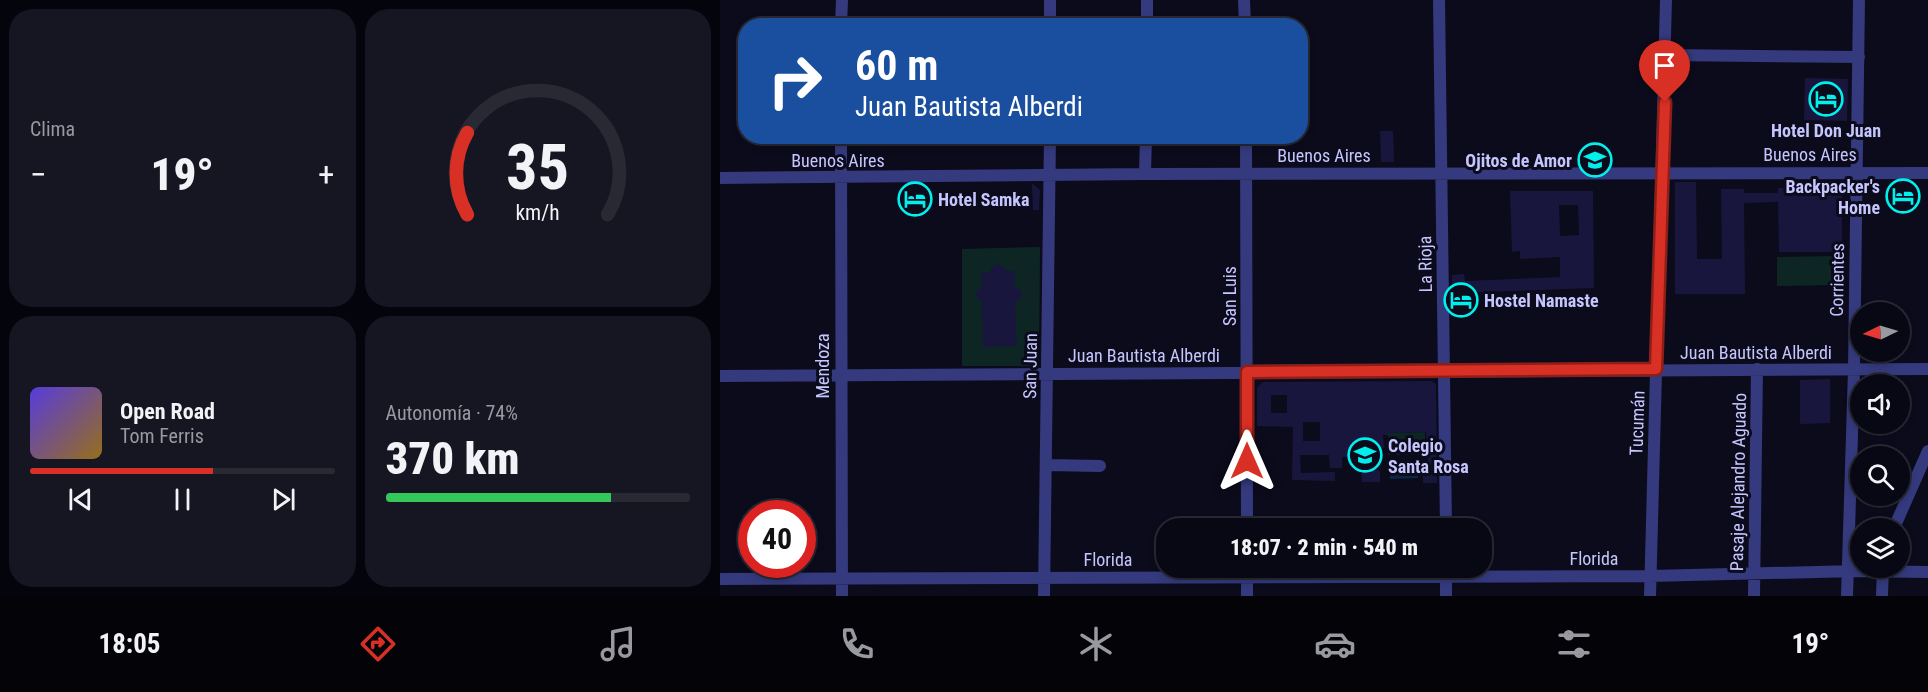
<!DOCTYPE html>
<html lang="es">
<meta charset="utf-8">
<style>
body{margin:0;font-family:"Roboto Condensed",sans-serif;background:#161622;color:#f1f3f6;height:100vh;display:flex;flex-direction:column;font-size:22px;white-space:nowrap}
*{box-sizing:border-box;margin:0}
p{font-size:20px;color:#989aa0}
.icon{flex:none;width:33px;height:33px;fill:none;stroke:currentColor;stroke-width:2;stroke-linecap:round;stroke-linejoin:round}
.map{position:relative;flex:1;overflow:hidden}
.sheet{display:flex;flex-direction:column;gap:9px;padding:9px;background:#04040c;width:720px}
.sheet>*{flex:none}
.top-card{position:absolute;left:18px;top:18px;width:570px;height:126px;border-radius:24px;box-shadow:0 3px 9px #0003,0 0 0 2px #292934;background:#1a4fa0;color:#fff;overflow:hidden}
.needle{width:39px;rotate:265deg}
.buttons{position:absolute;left:1130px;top:302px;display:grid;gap:12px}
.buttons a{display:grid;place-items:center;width:60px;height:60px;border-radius:50%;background:#080815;box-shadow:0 3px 9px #0003,0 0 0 2px #292934;font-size:30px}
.speed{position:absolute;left:18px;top:500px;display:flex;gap:12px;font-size:30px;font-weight:700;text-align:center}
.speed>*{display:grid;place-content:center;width:78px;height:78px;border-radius:50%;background:#080815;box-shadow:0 3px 9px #0003,0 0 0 2px #292934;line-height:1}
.speed .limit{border:9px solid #d22;background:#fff;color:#111}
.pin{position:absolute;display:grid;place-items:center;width:51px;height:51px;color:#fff;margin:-62px -26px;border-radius:50% 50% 50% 0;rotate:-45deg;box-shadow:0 0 6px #0007}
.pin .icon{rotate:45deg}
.me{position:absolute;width:66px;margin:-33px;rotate:0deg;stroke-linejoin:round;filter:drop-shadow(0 0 4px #0008)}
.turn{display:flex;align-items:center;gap:21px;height:126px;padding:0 18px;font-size:27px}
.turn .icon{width:78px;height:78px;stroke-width:2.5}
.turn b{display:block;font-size:42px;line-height:51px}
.big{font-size:45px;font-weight:800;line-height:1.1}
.sheet .widget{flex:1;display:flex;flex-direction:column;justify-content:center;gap:9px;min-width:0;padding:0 21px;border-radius:24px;background:#161622}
.sheet .dial{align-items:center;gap:0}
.dial svg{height:156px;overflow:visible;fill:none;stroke:#292934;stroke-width:7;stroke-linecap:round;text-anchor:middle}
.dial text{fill:#f1f3f6;stroke:none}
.song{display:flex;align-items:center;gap:18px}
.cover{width:72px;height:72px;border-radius:9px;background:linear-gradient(135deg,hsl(250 70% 55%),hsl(40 70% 35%))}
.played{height:6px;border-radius:3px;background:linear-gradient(90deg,#d93025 60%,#292934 60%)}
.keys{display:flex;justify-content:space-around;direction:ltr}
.heat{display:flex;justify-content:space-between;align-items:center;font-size:33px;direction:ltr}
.charge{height:9px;border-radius:4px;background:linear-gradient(90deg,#34c759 74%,#292934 0)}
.sheet .tiles{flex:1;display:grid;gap:9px;grid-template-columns:repeat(2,1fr)}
.trip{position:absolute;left:436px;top:518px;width:336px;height:60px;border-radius:24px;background:#080815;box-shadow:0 3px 9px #0003,0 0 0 2px #292934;font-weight:800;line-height:60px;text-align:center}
.menu{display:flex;height:96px;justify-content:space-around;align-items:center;background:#030308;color:#989aa0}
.menu .icon{width:42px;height:42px}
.menu .selected{color:#d93025}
.menu b{font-size:27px;color:#f1f3f6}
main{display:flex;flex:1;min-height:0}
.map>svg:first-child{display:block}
.green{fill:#0d2623}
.water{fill:#0a2641}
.building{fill:#19163e;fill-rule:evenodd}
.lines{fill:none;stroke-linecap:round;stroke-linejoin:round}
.minor{stroke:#343a7d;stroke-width:12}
.route-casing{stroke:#8d1f18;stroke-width:15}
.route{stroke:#d93025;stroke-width:10}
.labels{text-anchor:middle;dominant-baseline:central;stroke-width:6;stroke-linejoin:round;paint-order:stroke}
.poi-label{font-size:18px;font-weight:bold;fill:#c6c6ff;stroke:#0b0b1c;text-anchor:start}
.street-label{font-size:18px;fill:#c6c6ff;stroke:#0b0b1c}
</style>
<main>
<section class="sheet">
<div class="tiles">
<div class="widget"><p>Clima</p>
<div class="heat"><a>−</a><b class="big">19°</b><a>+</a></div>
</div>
<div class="widget dial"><svg viewBox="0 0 100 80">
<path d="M14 69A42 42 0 1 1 86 69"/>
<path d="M14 69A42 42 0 0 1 14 27" stroke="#d93025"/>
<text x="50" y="56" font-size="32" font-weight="700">35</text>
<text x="50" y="72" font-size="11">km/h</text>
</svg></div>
<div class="widget">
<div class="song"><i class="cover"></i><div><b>Open Road</b><p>Tom Ferris</p></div></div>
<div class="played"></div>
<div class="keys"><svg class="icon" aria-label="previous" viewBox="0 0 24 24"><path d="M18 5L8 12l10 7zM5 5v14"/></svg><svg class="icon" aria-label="pause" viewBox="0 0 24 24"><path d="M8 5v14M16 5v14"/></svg><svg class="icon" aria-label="next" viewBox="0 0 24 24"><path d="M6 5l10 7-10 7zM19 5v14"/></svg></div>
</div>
<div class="widget"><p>Autonomía · 74%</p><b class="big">370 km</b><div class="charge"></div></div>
</div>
</section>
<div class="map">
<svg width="1208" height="596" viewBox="0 0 1208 596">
<rect width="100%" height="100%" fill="#0b0b1c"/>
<!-- green -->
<path class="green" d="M320,247L319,362L315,366H242V249Z
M1114,256V285L1057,286V257Z
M705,432V455H668V433Z"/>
<!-- water -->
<path class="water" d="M698,463V478L670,479V464Z"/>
<!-- building -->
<path class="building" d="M1085,78L1128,79L1127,121L1084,120Z
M660,131H673L674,162H661Z
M955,182H976L977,259H1002L1001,189H1024V193H1058V188L1122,189V252H1059L1058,202L1024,203L1025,294H955Z
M312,183L320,190L319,210H313Z
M790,191H873L874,288L732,293V275L744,274L745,281L840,277V257L800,259V251L792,252ZM839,205H858L859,235L840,236Z
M278,264L288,271H294L295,287L300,289L302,294L300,300L295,303L297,346L263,347L262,302L256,295L257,290L262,288L261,272H270L273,266Z
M1110,379V423L1080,424V380Z
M712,381L716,384L717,483H703V462H708L706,432L668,433V435H663L664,448L656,447L657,470L660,471V482H642L641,468H638L637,457H622V468H610L609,455H580L581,473L615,472V481L572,480L573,427L537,426V388L543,382ZM551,395H567V413H551ZM583,422H600V441H583Z"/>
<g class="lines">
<!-- minor -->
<path class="minor" d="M524,0L525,26
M719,0L726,528
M121,26L122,0
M330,26V0
M427,26V0
M946,55L1139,57
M121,136L122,596
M526,136L527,528
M425,174L426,136
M0,178L425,174L1208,173
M0,376L1208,369
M327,465L380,466
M1174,528L1208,451
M527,567V596
M726,567V596
M0,579L930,576L1136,571L1208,572
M324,596L330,136
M930,596L946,0
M1034,596L1037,369
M1127,596L1134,370L1139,0
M1162,596L1163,567"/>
</g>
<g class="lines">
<!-- route casing -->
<g class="route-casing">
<path id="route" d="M527,461V372L936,369L945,102"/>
</g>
<!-- route -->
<use href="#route" class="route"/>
</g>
<!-- icons -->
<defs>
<g id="hotel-ring" transform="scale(1.725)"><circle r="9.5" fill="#0b0b1c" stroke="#00f1ed" stroke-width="1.5"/><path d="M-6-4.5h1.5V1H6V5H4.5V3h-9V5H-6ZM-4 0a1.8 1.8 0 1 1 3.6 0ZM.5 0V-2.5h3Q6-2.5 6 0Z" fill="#00f1ed"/></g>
<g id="school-ring" transform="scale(1.725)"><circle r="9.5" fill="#0b0b1c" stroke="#00f1ed" stroke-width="1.5"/><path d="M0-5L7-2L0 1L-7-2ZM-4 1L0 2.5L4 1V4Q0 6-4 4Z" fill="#00f1ed"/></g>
</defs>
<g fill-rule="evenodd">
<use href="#hotel-ring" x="1106" y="99"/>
<use href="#school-ring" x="875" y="160"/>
<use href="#hotel-ring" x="1183" y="196"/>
<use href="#hotel-ring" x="195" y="199"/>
<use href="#hotel-ring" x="741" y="300"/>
<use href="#school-ring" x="645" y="455"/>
</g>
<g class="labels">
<!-- poi labels -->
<g class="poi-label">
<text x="1106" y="130" text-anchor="middle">Hotel Don Juan</text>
<text x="852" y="160" text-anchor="end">Ojitos de Amor</text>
<text x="1160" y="186" text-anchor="end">Backpacker's<tspan x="1160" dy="21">Home</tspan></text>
<text x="218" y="199">Hotel Samka</text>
<text x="764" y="300">Hostel Namaste</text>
<text x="668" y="445">Colegio<tspan x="668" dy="21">Santa Rosa</tspan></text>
</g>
<!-- street labels -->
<g class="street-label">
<text x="1090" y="154">Buenos Aires</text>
<text x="604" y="155">Buenos Aires</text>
<text x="118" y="160">Buenos Aires</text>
<text transform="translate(705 264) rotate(-91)">La Rioja</text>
<text transform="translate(1117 280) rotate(-89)">Corrientes</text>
<text transform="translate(509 296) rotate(-90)">San Luis</text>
<text x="1036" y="352">Juan Bautista Alberdi</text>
<text x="424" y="355">Juan Bautista Alberdi</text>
<text transform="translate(102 366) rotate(-90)">Mendoza</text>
<text transform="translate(310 366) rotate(-89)">San Juan</text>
<text transform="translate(917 423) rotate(-88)">Tucumán</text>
<text transform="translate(1018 482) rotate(-89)">Pasaje Alejandro Aguado</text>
<text x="874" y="558">Florida</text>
<text x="388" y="559">Florida</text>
</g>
</g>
</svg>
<div class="buttons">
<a><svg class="needle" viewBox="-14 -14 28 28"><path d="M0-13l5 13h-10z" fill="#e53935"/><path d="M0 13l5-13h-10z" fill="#989aa0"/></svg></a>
<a><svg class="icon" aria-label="sound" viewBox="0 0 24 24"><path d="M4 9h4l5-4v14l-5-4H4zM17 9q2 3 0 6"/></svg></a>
<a><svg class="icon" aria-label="search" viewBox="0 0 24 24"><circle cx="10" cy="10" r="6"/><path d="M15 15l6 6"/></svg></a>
<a><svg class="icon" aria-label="layers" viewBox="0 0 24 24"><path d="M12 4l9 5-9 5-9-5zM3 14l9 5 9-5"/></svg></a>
</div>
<div class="speed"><div class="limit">40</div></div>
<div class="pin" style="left:945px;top:102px;background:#d93025"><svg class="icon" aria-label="arrive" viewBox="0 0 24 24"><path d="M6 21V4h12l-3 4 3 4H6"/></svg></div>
<svg class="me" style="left:527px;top:461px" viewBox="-20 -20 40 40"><path d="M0-17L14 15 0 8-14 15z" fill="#d93025" stroke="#fff" stroke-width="4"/></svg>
<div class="trip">18:07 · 2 min · 540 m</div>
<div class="top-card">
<div class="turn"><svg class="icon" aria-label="right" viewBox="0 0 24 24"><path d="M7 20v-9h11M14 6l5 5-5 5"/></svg><div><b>60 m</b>Juan Bautista Alberdi</div></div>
</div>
</div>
</main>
<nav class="menu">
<b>18:05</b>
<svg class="icon selected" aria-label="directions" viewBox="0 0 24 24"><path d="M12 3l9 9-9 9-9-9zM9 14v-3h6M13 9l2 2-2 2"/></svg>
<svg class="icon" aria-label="music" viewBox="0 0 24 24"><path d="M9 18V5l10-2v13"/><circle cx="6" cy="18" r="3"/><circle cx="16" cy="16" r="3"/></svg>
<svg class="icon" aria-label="phone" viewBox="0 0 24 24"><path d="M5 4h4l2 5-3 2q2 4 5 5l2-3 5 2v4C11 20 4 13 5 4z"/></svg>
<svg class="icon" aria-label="climate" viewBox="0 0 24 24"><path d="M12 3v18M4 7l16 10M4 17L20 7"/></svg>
<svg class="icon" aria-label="car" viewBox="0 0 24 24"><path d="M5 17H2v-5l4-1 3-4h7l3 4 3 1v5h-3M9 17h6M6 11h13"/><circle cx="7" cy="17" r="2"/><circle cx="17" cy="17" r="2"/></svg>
<svg class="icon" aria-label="filters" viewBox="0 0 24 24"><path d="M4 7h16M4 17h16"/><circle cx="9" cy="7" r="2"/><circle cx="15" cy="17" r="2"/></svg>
<b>19°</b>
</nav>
